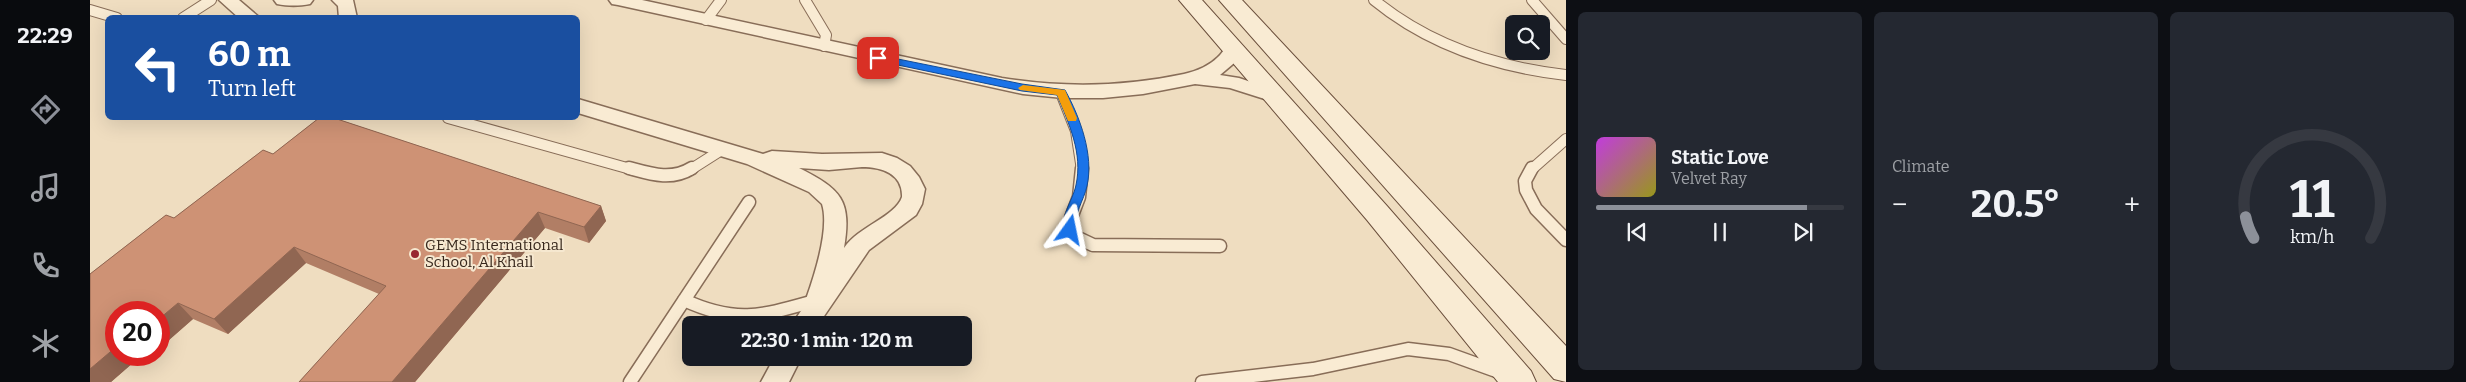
<!DOCTYPE html>
<meta charset="utf-8">
<style>
body{margin:0;font-family:Bitter,serif;background:#242831;color:#f1f3f6;height:100vh;display:flex;flex-direction:column;font-size:19px;white-space:nowrap}
*{box-sizing:border-box;margin:0}
p{font-size:16px;color:#9ea1a6}
.icon{flex:none;width:28px;height:28px;fill:none;stroke:currentColor;stroke-width:2;stroke-linecap:round;stroke-linejoin:round}
.map{position:relative;flex:1;overflow:hidden}
.side{display:flex;flex-direction:column;gap:12px;padding:12px;background:#0d0f14;width:900px}
.side>*{flex:none}
.top-card{position:absolute;left:15px;top:15px;width:475px;height:105px;border-radius:8px;box-shadow:0 5px 20px #0002;background:#1a4fa0;color:#fff;overflow:hidden}
.buttons{position:absolute;left:1415px;top:15px;display:grid;gap:10px}
.buttons a{display:grid;place-items:center;width:45px;height:45px;border-radius:8px;background:#171b24;box-shadow:0 5px 20px #0002;font-size:25px}
.speed{position:absolute;left:15px;top:301px;display:flex;gap:10px;font-size:25px;font-weight:700;text-align:center}
.speed>*{display:grid;place-content:center;width:65px;height:65px;border-radius:50%;background:#171b24;box-shadow:0 5px 20px #0002;line-height:1}
.speed .limit{border:8px solid #d22;background:#fff;color:#111}
.pin{position:absolute;display:grid;place-items:center;width:42px;height:42px;color:#fff;margin:-21px;border-radius:10px;box-shadow:0 2px 8px #0006}
.me{position:absolute;width:55px;margin:-28px;rotate:12deg;stroke-linejoin:round;filter:drop-shadow(0 0 4px #0008)}
.turn{display:flex;align-items:center;gap:18px;height:105px;padding:0 20px;font-size:22px}
.turn .icon{width:65px;height:65px;stroke-width:2.5}
.turn b{display:block;font-size:35px;line-height:42px}
.big{font-size:38px;font-weight:700;line-height:1.1}
.side .tile{flex:1;display:flex;flex-direction:column;justify-content:center;gap:8px;min-width:0;padding:0 18px;border-radius:8px;background:#242831}
.side .dial{align-items:center;gap:0}
.dial svg{height:130px;overflow:visible;fill:none;stroke:#363941;stroke-width:7;stroke-linecap:round;text-anchor:middle}
.dial text{fill:#f1f3f6;stroke:none}
.song{display:flex;align-items:center;gap:15px}
.cover{width:60px;height:60px;border-radius:8px;background:linear-gradient(135deg,hsl(290 70% 55%),hsl(60 70% 35%))}
.played{height:5px;border-radius:2px;background:linear-gradient(90deg,#8c9099 85%,#363941 85%)}
.keys{display:flex;justify-content:space-around;direction:ltr}
.heat{display:flex;justify-content:space-between;align-items:center;font-size:28px;direction:ltr}
.side .tiles{flex:1;display:grid;gap:12px;grid-template-columns:repeat(3,1fr)}
.trip{position:absolute;left:592px;top:316px;width:290px;height:50px;border-radius:8px;background:#171b24;box-shadow:0 5px 20px #0002;font-weight:700;line-height:50px;text-align:center}
main{display:flex;flex:1;min-height:0}
.tab-bar{display:flex;flex-direction:column;width:90px;justify-content:space-around;align-items:center;background:#090b0e;color:#9ea1a6}
.tab-bar .icon{width:35px;height:35px}
.tab-bar .active{color:#8c9099}
.tab-bar b{font-size:22px;color:#f1f3f6}
.map>svg:first-child{display:block}
.lines{fill:none;stroke-linecap:round;stroke-linejoin:round}
.lane-far1-casing{stroke:#886d58;stroke-width:12}
.lane-casing{stroke:#886d58;stroke-width:15}
.street-casing{stroke:#886d58;stroke-width:3}
.secondary-casing{stroke:#6a4e3b;stroke-width:2}
.lane-far1{stroke:#f9ebd3;stroke-width:10}
.lane{stroke:#f9ebd3;stroke-width:12}
.street{fill:#f9ebd3;fill-rule:evenodd}
.secondary{fill:#f9ebd3;fill-rule:evenodd}
.wall{fill:#b17e65}
.shaded-wall{fill:#906652}
.building{fill:#ce9275;stroke:#906652}
.route{fill:#1a73e8;stroke:#114b97}
.slow{fill:#f59e0b}
.poi-dot{fill:#982631;stroke:#f6e8d0;stroke-width:2}
.labels{text-anchor:middle;dominant-baseline:central;stroke-width:4;stroke-linejoin:round;paint-order:stroke}
.poi-label{font-size:15px;fill:#37271c;stroke:#f6e8d0;text-anchor:start}
</style>
<main>
<nav class="tab-bar">
<b>22:29</b>
<svg class="icon active" aria-label="directions" viewBox="0 0 24 24"><path d="M12 3l9 9-9 9-9-9zM9 14v-3h6M13 9l2 2-2 2"/></svg>
<svg class="icon" aria-label="music" viewBox="0 0 24 24"><path d="M9 18V5l10-2v13"/><circle cx="6" cy="18" r="3"/><circle cx="16" cy="16" r="3"/></svg>
<svg class="icon" aria-label="phone" viewBox="0 0 24 24"><path d="M5 4h4l2 5-3 2q2 4 5 5l2-3 5 2v4C11 20 4 13 5 4z"/></svg>
<svg class="icon" aria-label="climate" viewBox="0 0 24 24"><path d="M12 3v18M4 7l16 10M4 17L20 7"/></svg>
</nav>
<div class="map">
<svg width="1476" height="382" viewBox="0 0 1476 382">
<rect width="100%" height="100%" fill="#efddc0"/>
<g class="lines">
<!-- lane-far1 casing -->
<g class="lane-far1-casing">
<path id="lane-far1" d="M715,0L736,35L734,46
M1284,0C1339,45 1406,67 1476,75
M1442,0L1476,39
M0,10L27,18
M93,18L121,0
M616,20L631,0
M971,93L986,131L992,170
M358,118L544,170
M600,170L633,149
M1441,170L1476,139"/>
</g>
<!-- lane casing -->
<g class="lane-casing">
<path id="lane" d="M539,168C561,174 581,181 602,168
M992,168L989,197L979,223L986,237L1003,245L1130,246
M1442,168L1435,181L1436,190L1446,209L1476,240
M594,300C648,325 674,315 728,300
M540,382L659,202
M1112,382L1223,369L1318,349L1359,354L1409,372"/>
</g>
<!-- street casing -->
<g class="street-casing">
<path id="street" d="M129,0H149L170,18H149Z
M184,0H223L220,4C210,6 197,6 187,4Z
M242,0H263L267,18H249L248,6Z
M519,0H552L912,78C973,88 1033,87 1094,74C1107,71 1119,66 1128,57C1132,54 1134,48 1138,47C1142,45 1146,46 1150,47L1152,51L1143,64L1130,75L1149,78L1188,91L1191,95L1188,99L1181,101L1140,88L1105,84L1053,94L1013,98H973L933,94L528,5L522,4Z
M488,99L673,154L682,151L732,154L792,153L807,158L820,166L829,177L835,189L832,204L826,215L779,250L728,325H702C706,317 713,310 715,302C724,277 740,229 732,204L719,192L657,164L488,113ZM772,167C792,167 813,174 812,197C805,217 769,226 754,248C762,200 751,189 709,168L739,170Z
M684,358H711L699,382H671Z"/>
</g>
<!-- secondary casing -->
<g class="secondary-casing">
<path id="secondary" d="M1089,0H1112L1297,206L1441,371L1446,382H1408L1277,220Z
M1129,0H1152L1476,346V382L1464,379Z"/>
</g>
<!-- lane-far1 -->
<use href="#lane-far1" class="lane-far1"/>
<!-- lane -->
<use href="#lane" class="lane"/>
<!-- street -->
<use href="#street" class="street"/>
<!-- secondary -->
<use href="#secondary" class="secondary"/>
</g>
<!-- wall -->
<path class="wall" d="M229,118H244L511,206L516,221L499,243L455,228L325,382H209L289,294L216,263L138,334L103,319L71,347L69,346V312H26V355H52L21,382H0V274L76,215L84,218L173,150L183,154Z"/>
<!-- shaded-wall -->
<path class="shaded-wall" d="M511,206L516,221L499,243L494,227Z
M448,212L455,228L325,382H302Z
M204,247L216,263L138,334L124,319Z
M88,303L103,319L71,347L69,345V319Z
M26,347V355H52L21,382H0V369Z"/>
<!-- building -->
<path class="building" d="M229,118H244L511,206L494,227L448,212L302,382H209L296,286L204,247L124,319L88,303L69,319V312H26V347L0,369V274L76,215L84,218L173,150L183,154Z"/>
<!-- route -->
<path class="route" d="M788,55L932,84L975,90C990,117 1004,155 997,186C994,200 983,215 986,230L985,233H976C968,218 983,201 986,185C993,153 979,124 967,95L932,91L784,60L783,58Z"/>
<!-- slow -->
<path class="slow" d="M933,85L975,90L987,118L986,121H978L967,95L930,90L928,88Z"/>
<!-- markers -->
<circle class="poi-dot" cx="325" cy="254" r="5"/>
<g class="labels">
<!-- poi labels -->
<g class="poi-label">
<text x="335" y="245">GEMS International<tspan x="335" dy="17">School, Al Khail</tspan></text>
</g>
</g>
</svg>
<div class="buttons">
<a><svg class="icon" aria-label="search" viewBox="0 0 24 24"><circle cx="10" cy="10" r="6"/><path d="M15 15l6 6"/></svg></a>
</div>
<div class="speed"><div class="limit">20</div></div>
<div class="pin" style="left:788px;top:58px;background:#d93025"><svg class="icon" aria-label="arrive" viewBox="0 0 24 24"><path d="M6 21V4h12l-3 4 3 4H6"/></svg></div>
<svg class="me" style="left:980px;top:230px" viewBox="-20 -20 40 40"><path d="M0-17L14 15 0 8-14 15z" fill="#1a73e8" stroke="#fff" stroke-width="4"/></svg>
<div class="trip">22:30 · 1 min · 120 m</div>
<div class="top-card">
<div class="turn"><svg class="icon" aria-label="left" viewBox="0 0 24 24"><path d="M17 20v-9H6M10 6l-5 5 5 5"/></svg><div><b>60 m</b>Turn left</div></div>
</div>
</div>
<section class="side">
<div class="tiles">
<div class="tile">
<div class="song"><i class="cover"></i><div><b>Static Love</b><p>Velvet Ray</p></div></div>
<div class="played"></div>
<div class="keys"><svg class="icon" aria-label="previous" viewBox="0 0 24 24"><path d="M18 5L8 12l10 7zM5 5v14"/></svg><svg class="icon" aria-label="pause" viewBox="0 0 24 24"><path d="M8 5v14M16 5v14"/></svg><svg class="icon" aria-label="next" viewBox="0 0 24 24"><path d="M6 5l10 7-10 7zM19 5v14"/></svg></div>
</div>
<div class="tile"><p>Climate</p>
<div class="heat"><a>−</a><b class="big">20.5°</b><a>+</a></div>
</div>
<div class="tile dial"><svg viewBox="0 0 100 80">
<path d="M14 69A42 42 0 1 1 86 69"/>
<path d="M14 69A42 42 0 0 1 9 56" stroke="#8c9099"/>
<text x="50" y="56" font-size="32" font-weight="700">11</text>
<text x="50" y="72" font-size="11">km/h</text>
</svg></div>
</div>
</section>
</main>
